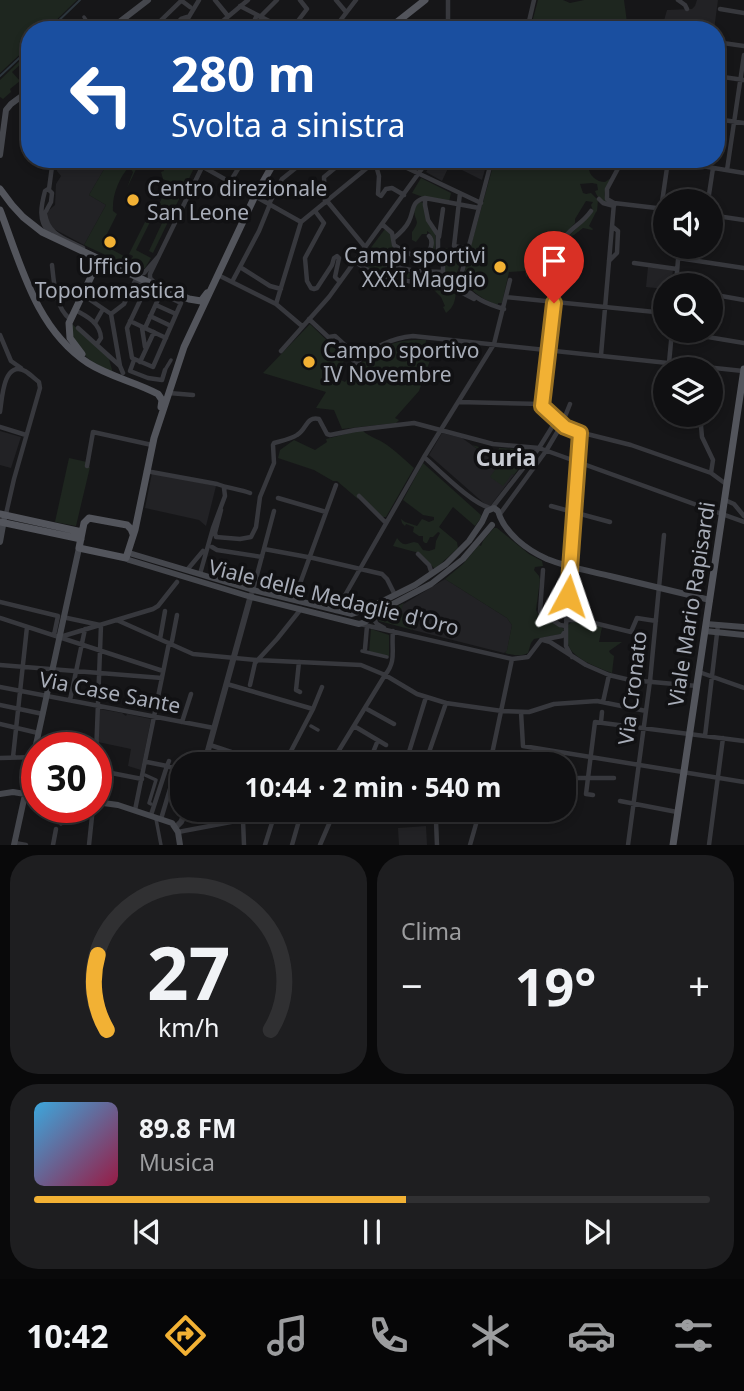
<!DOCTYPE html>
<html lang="it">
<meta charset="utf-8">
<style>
body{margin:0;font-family:"Noto Sans",sans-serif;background:#1e1e20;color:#f1f3f6;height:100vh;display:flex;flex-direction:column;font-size:26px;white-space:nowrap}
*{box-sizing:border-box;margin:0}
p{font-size:23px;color:#9c9d9f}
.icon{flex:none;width:38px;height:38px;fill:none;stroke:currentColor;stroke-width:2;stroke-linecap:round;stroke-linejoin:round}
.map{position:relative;height:845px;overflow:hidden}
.drawer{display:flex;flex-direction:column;gap:10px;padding:10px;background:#09090a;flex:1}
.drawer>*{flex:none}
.top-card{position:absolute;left:21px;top:21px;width:704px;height:147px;border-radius:28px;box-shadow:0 4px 10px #0003,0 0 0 2px #303032;background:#1a4fa0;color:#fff;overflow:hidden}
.tools{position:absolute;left:653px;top:189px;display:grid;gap:14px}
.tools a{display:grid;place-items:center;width:70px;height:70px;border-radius:50%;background:#101012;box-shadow:0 4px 10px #0003,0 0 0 2px #303032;font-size:35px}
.speed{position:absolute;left:21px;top:732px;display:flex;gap:14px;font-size:35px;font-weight:700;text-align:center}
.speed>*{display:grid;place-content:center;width:91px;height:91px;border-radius:50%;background:#101012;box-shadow:0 4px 10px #0003,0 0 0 2px #303032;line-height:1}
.speed .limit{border:10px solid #d22;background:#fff;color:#111}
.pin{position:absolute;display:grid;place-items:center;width:60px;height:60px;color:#fff;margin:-72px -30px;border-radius:50% 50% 50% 0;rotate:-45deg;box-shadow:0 0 7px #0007}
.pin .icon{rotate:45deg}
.me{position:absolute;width:77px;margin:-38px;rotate:5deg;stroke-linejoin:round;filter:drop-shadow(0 0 5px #0008)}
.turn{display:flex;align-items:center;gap:24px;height:147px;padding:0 35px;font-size:32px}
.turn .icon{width:91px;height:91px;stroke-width:2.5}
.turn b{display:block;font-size:49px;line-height:60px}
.big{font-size:52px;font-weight:700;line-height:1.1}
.drawer .card{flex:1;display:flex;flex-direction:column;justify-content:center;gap:10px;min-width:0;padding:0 24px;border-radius:28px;background:#1e1e20}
.drawer .dial{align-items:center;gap:0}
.dial svg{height:182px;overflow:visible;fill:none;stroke:#303032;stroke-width:7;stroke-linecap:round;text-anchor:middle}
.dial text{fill:#f1f3f6;stroke:none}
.song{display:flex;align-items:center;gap:21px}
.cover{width:84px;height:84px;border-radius:10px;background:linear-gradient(135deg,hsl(200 70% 55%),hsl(340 70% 35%))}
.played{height:7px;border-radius:4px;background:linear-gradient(90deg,#f2b134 55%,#303032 55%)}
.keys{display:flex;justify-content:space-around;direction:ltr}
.heat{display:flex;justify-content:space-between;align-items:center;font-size:38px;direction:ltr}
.drawer .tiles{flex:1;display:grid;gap:10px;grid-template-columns:1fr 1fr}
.card:last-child{grid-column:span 2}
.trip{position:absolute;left:170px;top:752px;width:406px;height:70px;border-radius:28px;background:#101012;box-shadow:0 4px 10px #0003,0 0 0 2px #303032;font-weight:700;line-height:70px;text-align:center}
.menu{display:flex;height:112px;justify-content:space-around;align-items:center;background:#060607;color:#9c9d9f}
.menu .icon{width:49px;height:49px}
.menu .on{color:#f2b134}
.menu b{font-size:32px;color:#f1f3f6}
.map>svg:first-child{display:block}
.built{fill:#222225}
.green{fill:#1e261f}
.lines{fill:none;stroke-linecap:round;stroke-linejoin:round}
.stream{stroke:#2c353c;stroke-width:2}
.pedestrian{stroke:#37383d;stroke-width:3.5}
.minor{stroke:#37383d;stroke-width:4.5}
.tertiary{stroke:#37383d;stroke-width:6}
.secondary{stroke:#45474d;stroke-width:6}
.primary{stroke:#53555c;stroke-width:7}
.route-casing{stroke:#9d7322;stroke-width:18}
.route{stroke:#f2b134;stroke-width:12}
.poi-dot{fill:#f2b134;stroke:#111113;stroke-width:2.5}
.labels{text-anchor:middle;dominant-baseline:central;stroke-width:7;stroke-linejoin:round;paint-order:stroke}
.poi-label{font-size:21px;fill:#a8adb8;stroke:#111113;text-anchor:start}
.street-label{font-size:21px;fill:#a8adb8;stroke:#111113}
.neighbourhood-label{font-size:23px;font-weight:bold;fill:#c9ccd4;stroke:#111113}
</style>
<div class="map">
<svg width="744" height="845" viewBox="0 0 744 845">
<rect width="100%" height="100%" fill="#161618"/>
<!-- built -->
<path class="built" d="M697,0H718L714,30H669L663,24L667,10L692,9L695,6Z
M58,159H110L89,195L106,205L84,245L54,229L50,226L48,220V211L55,205L56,184L61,176L57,171Z
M435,159H488L482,180L450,164L442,181L426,172Z
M648,267L673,270L671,285H665V289L646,287Z
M0,431L21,437L11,468L0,465Z
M442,433L462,438L514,475L491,505H486L429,455Z
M152,473L216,486L206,526L199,520L145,508Z
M445,579L507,618L512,625L507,651L504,653L413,630L409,627L401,611L402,605Z
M99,709L122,713L126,716L127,714L151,719L141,770L128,766L131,749L98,742Z
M426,826L427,845H399L398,828Z"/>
<!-- green -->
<path class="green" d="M0,0H77L46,30H30V45L0,73Z
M538,0H563L570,3L584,0H624L628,30H530Z
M30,51V60L24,64L22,63L12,72L20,81L10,89L11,92L3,99L0,97V80Z
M110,159H119L122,163L125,159H141L127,188L133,172L129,167C119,178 112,195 113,211L117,214L102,244L131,260L133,256L129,254L145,222L147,223L155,205L158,206L167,188L165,186L167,181L163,179L161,172L164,171L163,168L166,167L170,159H183L195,166L153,253L149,251L163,221L153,216L136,250L151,258L145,268L140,271L84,245L106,205L89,195Z
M495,159H588L590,161C585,172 595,182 605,182L611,178C606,187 600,196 610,204C603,202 597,198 595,191L598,190L597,184L592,183L580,184L583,193L586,194L591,193L598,200L597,211L596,212L589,226L593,229L592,230L583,228L574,235L571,236L561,249C570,230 581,227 593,211L591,205L593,202L586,201L575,219V223L563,236L556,239L552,245L550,255L556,262L554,275L532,273L526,277L525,271L509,272L502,303H498V305C485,301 470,291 463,279L468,256Z
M421,178L451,193L449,202L423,197L412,193Z
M419,201L423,203C429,219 440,234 434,251L432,250C433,243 435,236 427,231V234H422L416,242L412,240V232C421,219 415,223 414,210Z
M385,229L391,234L392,246L404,253L390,250L380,256L378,260L379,265L415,274L438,275L442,277L445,273L440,248L455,249L462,257L455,279L448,283L408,278L375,272L360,262Z
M434,286L453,289L456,292C455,301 454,307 446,313L443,307L445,306L441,297L434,290Z
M71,323L108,356L113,373C99,366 81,357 74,341C72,336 72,329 71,323Z
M310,324L345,358L337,378L345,382C366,353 389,338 426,340L425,350L433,352L419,391L395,418L399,420L396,423L342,429L334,410L316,408L326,392L263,373Z
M362,430C369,437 379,439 387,445C397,452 405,460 414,468L386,517H382L359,494L358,499L337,481H333L314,470L278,458L280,450L294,440L315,450L327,442L326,439Z
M472,445L486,449V452L497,455L499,448L532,450L531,452L514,475L512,474L503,486L490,477L499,464Z
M69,458L87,462L86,466L90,467L76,526L55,522Z
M423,463L481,515L480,519L475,526L453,507L439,527L457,542L458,548L435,569L419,553L393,546L397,538C404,547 405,544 414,542L418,543L423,550L429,551L435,549L436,541L440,533L438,532L433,537H430L427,543H425L423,541V536H419L413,532L414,527L406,524L405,526L402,523L401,519L405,522L417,526L422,519L429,522L434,520V517L423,515L403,500Z
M494,528H497L529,554L542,561L543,566L535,567L534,570L539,576L540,580L536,610L538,614L564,629L562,634L534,639L531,643L528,653C521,657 512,655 505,653L507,650L512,625L507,618L445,579L463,564L479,545L481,546L483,541Z
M404,603C398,611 406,624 413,630L379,621L378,618L380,615Z
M581,621L602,627L599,642H622L609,651L610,653L614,656L612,673C599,668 570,658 568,643C567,638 568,631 568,625L572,622Z
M371,629L389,635V656L369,652Z"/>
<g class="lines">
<!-- stream -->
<path class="stream" d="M49,30L80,0
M0,76L30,48"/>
<!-- pedestrian -->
<path class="pedestrian" d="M84,17L93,30
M165,370L171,360
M362,651L387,657
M311,726L318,730
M145,775L156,780L149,803L151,804
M156,819L161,845
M61,824L63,811"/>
<!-- minor -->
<path class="minor" d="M215,0L228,16
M336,0L346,12
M448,0V30
M678,0L685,5L687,9
M182,1L190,7
M240,6L271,22L282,30
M720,9L744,13
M260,17L277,0
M151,30L182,0
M170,30L181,19L187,17
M181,30L199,0
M212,30L248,0
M243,30L246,25
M250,30L257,15
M291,30L307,9L300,0
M333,30L356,0
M527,30L534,0
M716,42L744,46
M716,76L744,80
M716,119L744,123
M189,159L301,222
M223,159L233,165
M388,159L481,203
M623,159L607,189V199L614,203L665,209
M660,159L744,173
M375,162L379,176L378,194L381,196L386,189L392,188L404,195
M727,170L744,55
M230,182L244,159
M49,189L53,159
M460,193L454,246L468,249
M425,198L479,208
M599,199L603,203L614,206
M327,201L365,247
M708,201L713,168
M325,203L324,177L346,159
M269,204L282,179L307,159
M661,209L668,161
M315,211L324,223L305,258L307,281L311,288L314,289L317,288L332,265L334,258L337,256L339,258L335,277L340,282
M710,215L744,220
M382,224L392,233L393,239C399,234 406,228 409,221C414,211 411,201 425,198V205L428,220L438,235V249L443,261V272L415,271L384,264L380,261L381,257L387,251L405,254L406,253
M49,233C38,220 41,206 45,191L48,189L52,193L51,202L45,213C47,235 66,239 83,248
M439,237L443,209
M393,239L394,245C405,252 415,259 428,254C431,248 434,241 429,236
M560,253L572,254L569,242L562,252
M678,258L744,268
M609,261L617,253L618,231L613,227
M355,262C361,266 368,270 374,273C390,280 447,288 462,283
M634,263L677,269
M52,265C54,283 55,307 70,319
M240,267L270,286L281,289
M132,271L137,273H144L158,257
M218,275L276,304L302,326
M135,281L181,303L153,367L132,358L127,328L147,286
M232,282L259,231L270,204
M155,283L150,278V274L206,159
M462,283V272L492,159
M462,283C472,298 487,304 504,309
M676,285L679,247
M451,287L474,299
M710,294L744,300
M83,295L111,314L120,366
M506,297L665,313
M276,304L301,222L378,159
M156,305L176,314
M75,310C87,316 100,323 101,338L97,344
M111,314L124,304L136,279
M150,316L171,326
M309,319L356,363C372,348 390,338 413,336L743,371
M130,321L166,338
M95,323L103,309
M78,328L120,366L123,373
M142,328L145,347
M145,328L161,293
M672,331L744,343
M0,335L11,361L21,368
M329,337L335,336L360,359
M281,351L329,297L429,159
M601,355L614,203
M134,360L130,371L148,378L162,380L165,370
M140,362L154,332
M669,363L672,331
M169,393L193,395
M458,402L542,404
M542,404L560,254L559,249C567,227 579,228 591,211
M542,404L543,408L571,430L631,445L711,473L726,484
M0,412C2,400 3,360 25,371C30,374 35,379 39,382L40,388L14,479L6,514
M700,415L702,437L713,460L711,473
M0,427L26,435
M424,457C439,470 473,505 491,508
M87,466L93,432L152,445
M146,471L217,484C227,488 239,489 250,493
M359,496L386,523
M278,498L326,512
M725,500L734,504L744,516
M551,506L610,522
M492,508L539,448L557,419
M221,510L215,533L216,537L240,539L251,537L256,527L260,497L274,463L273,445L274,443C281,441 291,439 297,435C307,429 306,416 319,419L327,434L330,435L355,430L414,423L493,444L539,448L744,522
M500,514L546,451L562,424L570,404
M212,547L217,550L262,557
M264,549L313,558L382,574L387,579L395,595
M418,554L429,565L432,574
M187,570L203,551
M543,570L540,612L560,625L566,626
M200,574L213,528L225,496L224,488
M253,590L274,511
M294,600L336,485
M0,602L58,616L54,635
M336,611L424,457L494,344L510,280
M377,614L375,621L377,624L384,628
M0,618L163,671
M67,618L100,625
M566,620H582L631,632L637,618L656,621
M119,621L193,654L257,660L361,665L385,675L417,694L446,703L502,711L529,712L554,704L597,701L646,711
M360,624L512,659L528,657L541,640L562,636L564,633
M60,637L153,609L158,606L177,582
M160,639L165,611
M543,640L550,642L586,665L609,675L630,680L697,686
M172,641L177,615
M365,649L367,626
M572,657L566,646V626L580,433
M299,662L296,690L300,692
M0,665L162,678
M699,672L744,688
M227,684L313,709L291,751
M250,685L255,663L277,639L301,609
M0,687L214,728
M70,700L85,629
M603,702L609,675
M0,705L43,714
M365,708L394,724
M313,709L322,687
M521,712L523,746L744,782
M182,722L191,694
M601,722L602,712
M0,724L38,733
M354,726L386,745
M705,736L718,625
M210,745L271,765
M409,752L451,765
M492,754L512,659
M96,755L101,625
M523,756L524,765
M13,757L27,627
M0,758L37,757
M427,758L446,703
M147,762L167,766L151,815
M299,765C314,754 317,755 334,758
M330,765L385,675C397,661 391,649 393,631
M368,765L378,740
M405,765L426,697
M492,765V760
M96,770L142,779
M578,778H588L586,794L593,795
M614,778H588L595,722L744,741
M620,801L677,812
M135,810L169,643
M373,810L390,813L414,810
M161,819L176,769L167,766L169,761
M243,820L244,845
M178,832L252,818L257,810
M15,843L26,845
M53,845L56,829
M89,845L93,807
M265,845L276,810
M292,845L302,810
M320,845L335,810
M437,845L436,821L469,816L477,818
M470,845L480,810
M628,845L650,681L664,535
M709,845L723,738"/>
<!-- tertiary -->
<path class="tertiary" d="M204,765L251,595
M176,827L181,822L187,810"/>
<!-- secondary -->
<path class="secondary" d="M109,30L148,0
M0,155L6,110L11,104L30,90
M0,542L4,520
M129,553L253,590L352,614L365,610L415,585L446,564L469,541L482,522L487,511L494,508L498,511C504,533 527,550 547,559C567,567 589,571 610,576C643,584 676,592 710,600
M126,558L129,560L251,597L359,624
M359,624L365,622L374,614L431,584L463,559L492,525
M706,624L744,627
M705,631L744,635
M0,794L13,792L37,796
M96,802L118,805L172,823L178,832L180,845
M14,845L79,548"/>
<!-- primary -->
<path class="primary" d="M387,30L425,0
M0,189L12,205L23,217L42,232L150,283L189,299L201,301L207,293
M0,210C21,265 36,329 88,363C110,377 136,382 158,394L162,400L161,407
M82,354L70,338L69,323L99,260
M0,514L82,532
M0,522L81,539
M133,534L131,529L127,525L89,518L84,523L79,548L126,558L135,530L154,438L184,347L255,196L276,159
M673,845L744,369"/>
</g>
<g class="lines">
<!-- route casing -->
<g class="route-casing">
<path id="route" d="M554,303L542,406L565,427L580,433L568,596"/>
</g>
<!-- route -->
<use href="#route" class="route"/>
</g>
<!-- markers -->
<g class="poi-dot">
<circle cx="133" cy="200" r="7"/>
<circle cx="110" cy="242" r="7"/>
<circle cx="500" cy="267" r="7"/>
<circle cx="309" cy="362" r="7"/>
</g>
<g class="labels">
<!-- poi labels -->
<g class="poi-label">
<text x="147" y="188">Centro direzionale<tspan x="147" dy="24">San Leone</tspan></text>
<text x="486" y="255" text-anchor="end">Campi sportivi<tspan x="486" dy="24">XXXI Maggio</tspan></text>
<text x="110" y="266" text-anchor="middle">Ufficio<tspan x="110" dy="24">Toponomastica</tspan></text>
<text x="323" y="350">Campo sportivo<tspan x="323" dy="24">IV Novembre</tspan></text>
</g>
<!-- street labels -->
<g class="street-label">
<text transform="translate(334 597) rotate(14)">Viale delle Medaglie d'Oro</text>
<text transform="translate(691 604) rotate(-81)">Viale Mario Rapisardi</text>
<text transform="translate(632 688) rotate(-83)">Via Cronato</text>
<text transform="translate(110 692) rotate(11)">Via Case Sante</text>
</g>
<!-- neighbourhood labels -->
<g class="neighbourhood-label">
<text x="506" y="457">Curia</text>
</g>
</g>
</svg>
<div class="tools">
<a><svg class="icon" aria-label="sound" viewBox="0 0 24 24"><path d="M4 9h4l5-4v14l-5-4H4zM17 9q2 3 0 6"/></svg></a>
<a><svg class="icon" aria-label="search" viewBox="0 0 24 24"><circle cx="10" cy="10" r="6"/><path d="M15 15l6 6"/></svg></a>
<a><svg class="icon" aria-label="layers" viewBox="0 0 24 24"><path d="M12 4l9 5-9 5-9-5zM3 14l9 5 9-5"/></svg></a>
</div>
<div class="speed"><div class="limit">30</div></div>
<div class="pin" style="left:554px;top:303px;background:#d93025"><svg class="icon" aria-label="arrive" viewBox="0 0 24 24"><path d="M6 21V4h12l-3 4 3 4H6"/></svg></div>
<svg class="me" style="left:568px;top:596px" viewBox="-20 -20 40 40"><path d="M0-17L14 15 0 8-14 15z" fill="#f2b134" stroke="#fff" stroke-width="4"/></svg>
<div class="trip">10:44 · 2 min · 540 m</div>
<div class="top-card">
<div class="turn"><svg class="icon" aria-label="left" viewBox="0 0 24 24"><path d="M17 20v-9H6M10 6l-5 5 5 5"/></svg><div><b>280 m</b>Svolta a sinistra</div></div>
</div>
</div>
<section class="drawer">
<div class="tiles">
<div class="card dial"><svg viewBox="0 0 100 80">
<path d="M14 69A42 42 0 1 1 86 69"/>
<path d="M14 69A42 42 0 0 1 10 36" stroke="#f2b134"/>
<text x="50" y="56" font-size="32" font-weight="700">27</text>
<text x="50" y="72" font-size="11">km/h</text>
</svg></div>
<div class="card"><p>Clima</p>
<div class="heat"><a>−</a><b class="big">19°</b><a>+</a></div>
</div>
<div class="card">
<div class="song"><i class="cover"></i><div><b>89.8 FM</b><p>Musica</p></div></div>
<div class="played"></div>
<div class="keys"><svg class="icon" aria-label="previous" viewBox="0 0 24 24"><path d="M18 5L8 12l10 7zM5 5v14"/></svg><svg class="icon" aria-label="pause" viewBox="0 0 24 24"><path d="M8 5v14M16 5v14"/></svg><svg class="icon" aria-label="next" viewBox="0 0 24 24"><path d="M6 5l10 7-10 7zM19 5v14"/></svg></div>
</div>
</div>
</section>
<nav class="menu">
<b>10:42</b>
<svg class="icon on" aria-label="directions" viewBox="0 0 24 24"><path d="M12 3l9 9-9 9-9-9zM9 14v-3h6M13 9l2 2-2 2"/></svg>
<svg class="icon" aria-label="music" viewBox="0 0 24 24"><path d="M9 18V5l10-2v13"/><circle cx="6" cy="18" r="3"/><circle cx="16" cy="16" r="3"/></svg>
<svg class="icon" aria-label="phone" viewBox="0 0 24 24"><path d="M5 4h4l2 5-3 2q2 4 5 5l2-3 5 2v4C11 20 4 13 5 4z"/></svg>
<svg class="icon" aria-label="climate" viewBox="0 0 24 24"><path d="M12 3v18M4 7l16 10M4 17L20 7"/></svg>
<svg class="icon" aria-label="car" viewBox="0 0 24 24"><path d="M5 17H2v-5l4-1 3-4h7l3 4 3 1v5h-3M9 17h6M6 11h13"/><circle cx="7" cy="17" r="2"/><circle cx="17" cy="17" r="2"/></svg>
<svg class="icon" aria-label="filters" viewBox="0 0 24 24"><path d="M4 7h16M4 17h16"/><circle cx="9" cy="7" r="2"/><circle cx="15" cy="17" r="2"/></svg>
</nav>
